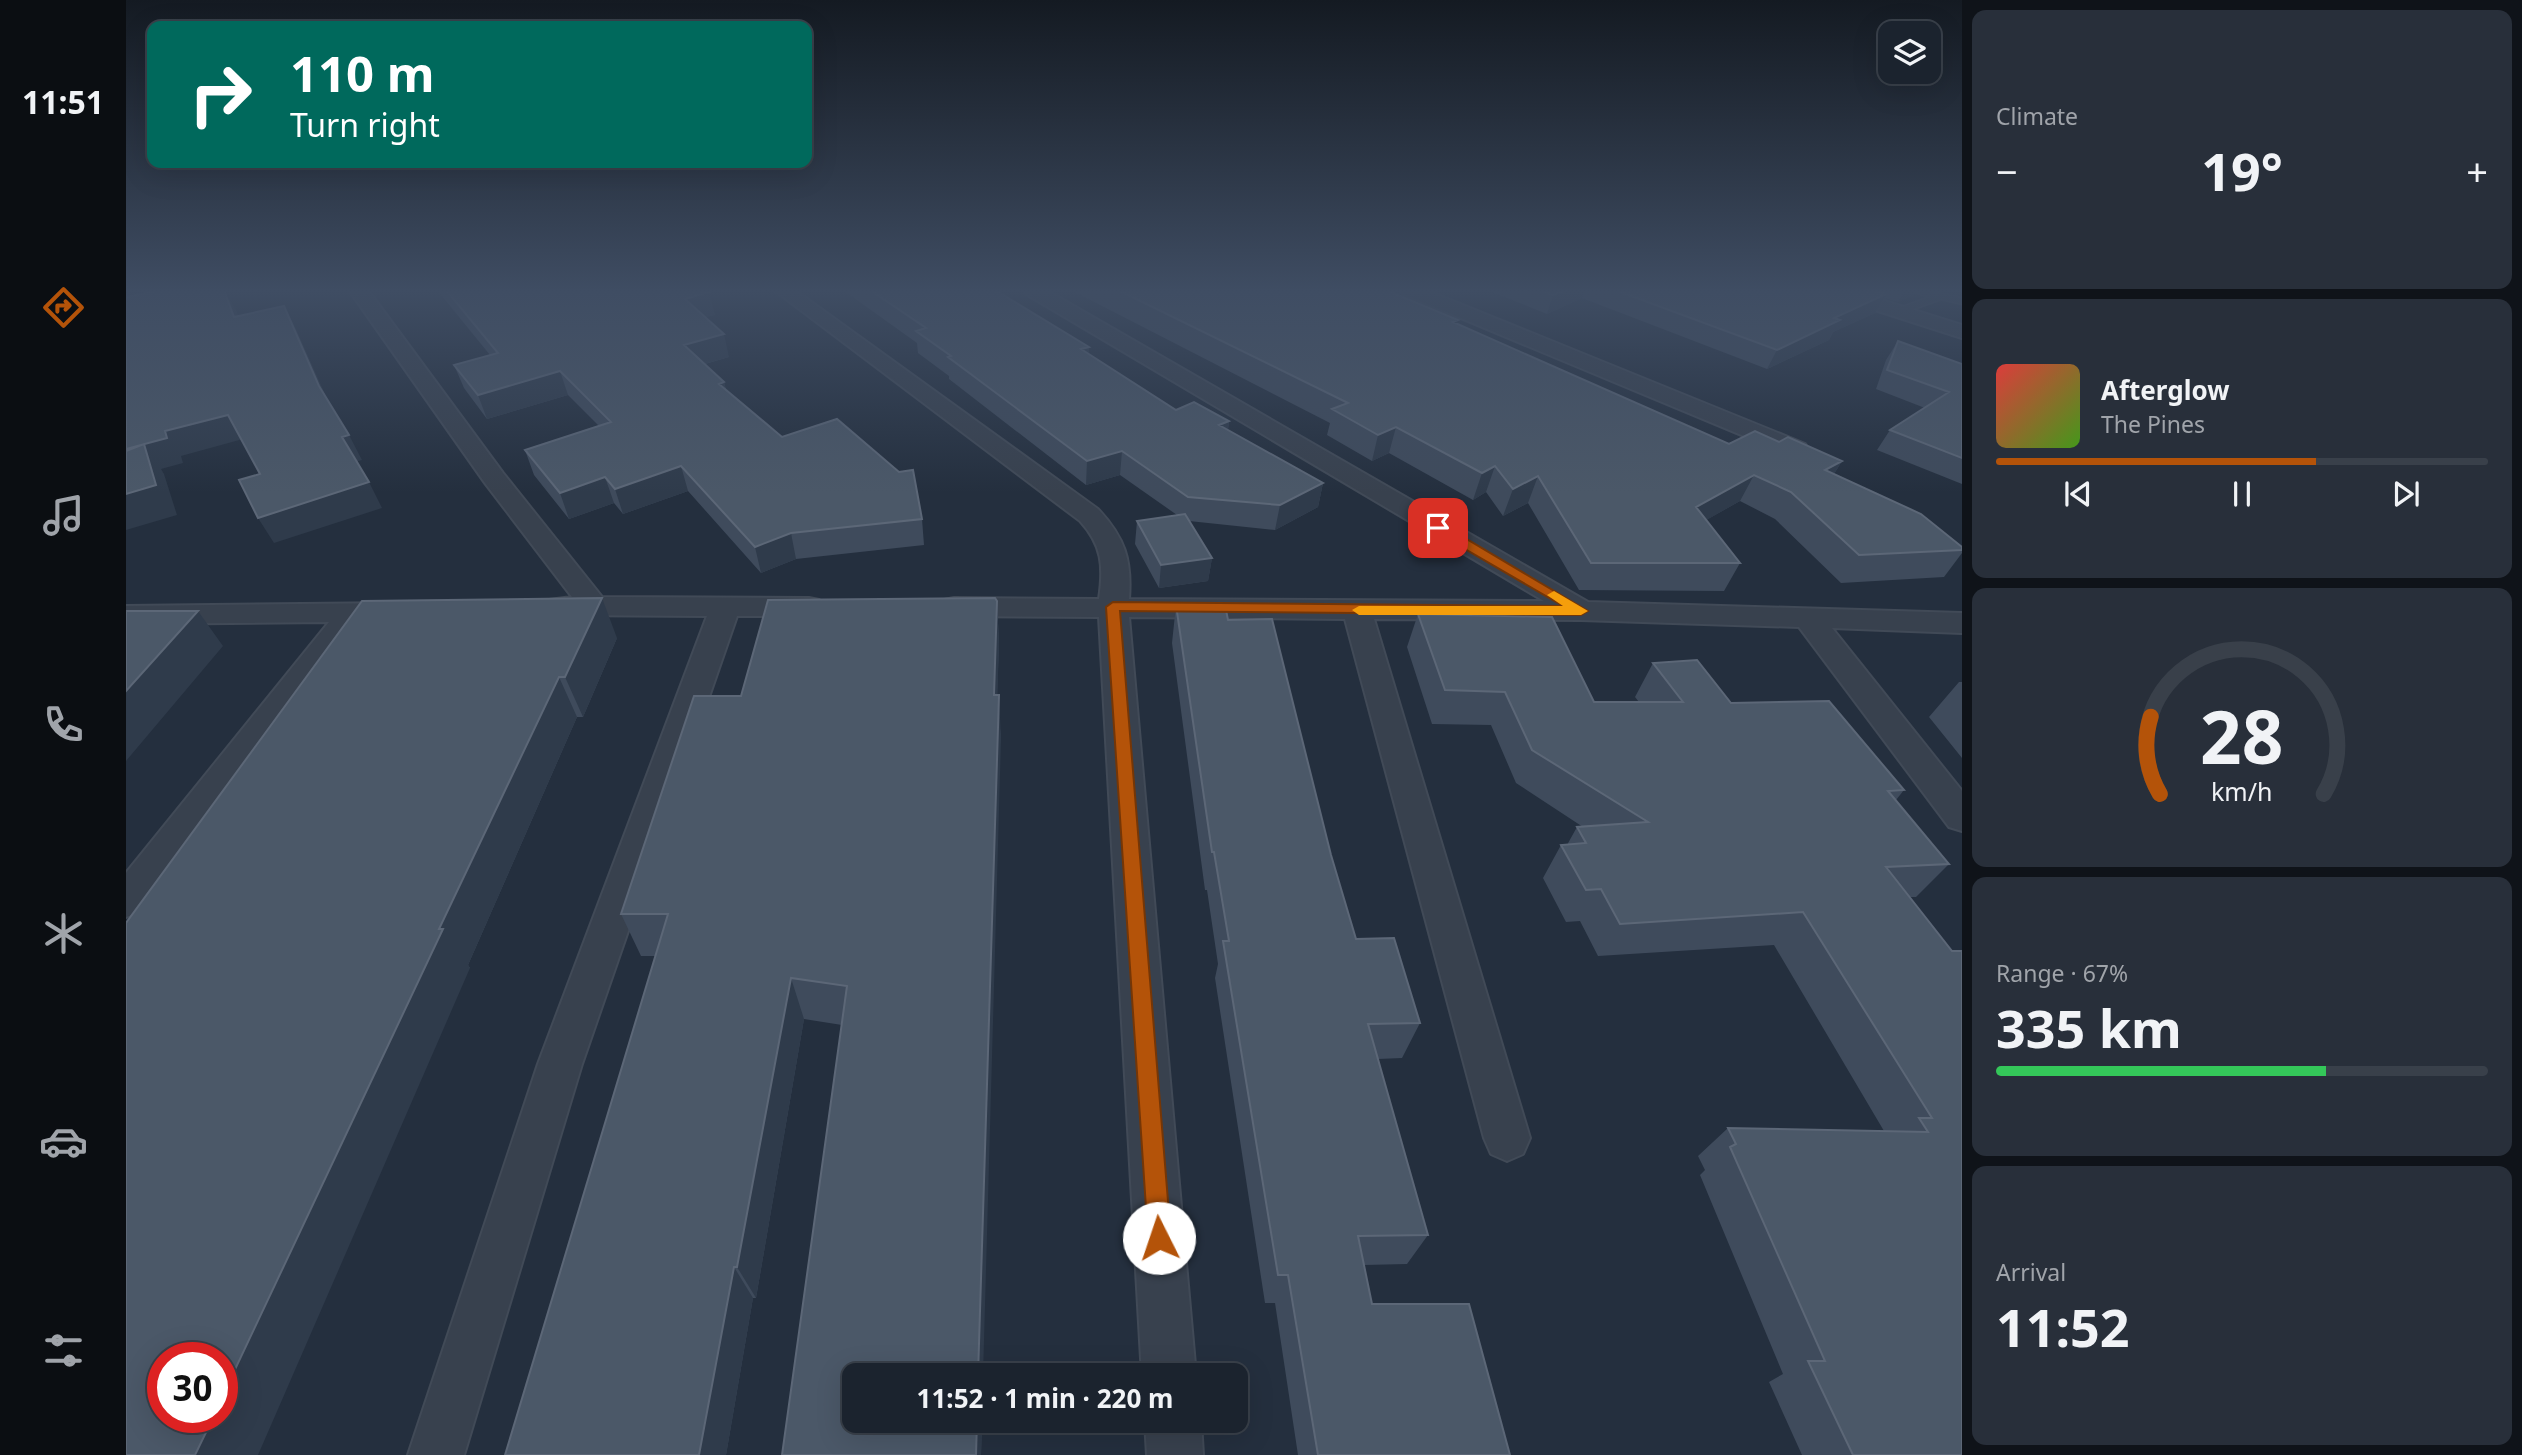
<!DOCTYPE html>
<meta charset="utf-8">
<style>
body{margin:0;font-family:"Noto Sans",sans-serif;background:#282f3a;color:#f1f3f6;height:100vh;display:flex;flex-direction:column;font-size:26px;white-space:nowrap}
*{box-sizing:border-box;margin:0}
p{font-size:23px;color:#a0a4aa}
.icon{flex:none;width:38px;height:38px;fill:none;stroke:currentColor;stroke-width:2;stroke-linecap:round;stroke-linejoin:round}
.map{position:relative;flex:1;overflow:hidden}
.sheet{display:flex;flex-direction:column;gap:10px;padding:10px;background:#0f1319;width:560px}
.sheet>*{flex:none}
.guide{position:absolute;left:21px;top:21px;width:665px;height:147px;border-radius:14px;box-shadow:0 7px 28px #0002,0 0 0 2px #39404a;background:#00695c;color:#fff;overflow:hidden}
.buttons{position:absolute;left:1752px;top:21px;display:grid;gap:14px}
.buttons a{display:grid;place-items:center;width:63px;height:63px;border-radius:14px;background:#1b232e;box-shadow:0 7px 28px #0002,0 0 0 2px #39404a;font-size:35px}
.speed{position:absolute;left:21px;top:1342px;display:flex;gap:14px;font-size:35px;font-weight:700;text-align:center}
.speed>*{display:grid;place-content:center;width:91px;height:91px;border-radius:50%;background:#1b232e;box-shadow:0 7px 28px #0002,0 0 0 2px #39404a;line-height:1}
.speed .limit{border:10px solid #d22;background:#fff;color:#111}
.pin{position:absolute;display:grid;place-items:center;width:60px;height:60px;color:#fff;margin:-30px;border-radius:14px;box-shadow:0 4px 10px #0006}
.me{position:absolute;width:77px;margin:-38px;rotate:356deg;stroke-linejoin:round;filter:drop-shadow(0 0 5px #0008)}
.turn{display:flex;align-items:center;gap:24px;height:147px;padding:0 28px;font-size:32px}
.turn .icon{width:91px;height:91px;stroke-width:2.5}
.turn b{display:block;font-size:49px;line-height:60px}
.big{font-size:52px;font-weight:700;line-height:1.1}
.sheet .widget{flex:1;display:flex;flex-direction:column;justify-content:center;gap:10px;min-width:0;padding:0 24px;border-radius:14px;background:#282f3a}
.sheet .dial{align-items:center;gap:0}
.dial svg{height:182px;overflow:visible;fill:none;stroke:#39404a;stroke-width:7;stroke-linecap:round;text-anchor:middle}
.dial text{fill:#f1f3f6;stroke:none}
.song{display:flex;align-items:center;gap:21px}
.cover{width:84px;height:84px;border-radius:10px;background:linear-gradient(135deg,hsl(0 70% 55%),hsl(100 70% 35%))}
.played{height:7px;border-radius:4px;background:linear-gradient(90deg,#b45309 65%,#39404a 65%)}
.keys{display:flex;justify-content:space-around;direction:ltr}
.heat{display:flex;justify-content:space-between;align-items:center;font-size:38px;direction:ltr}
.charge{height:10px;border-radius:5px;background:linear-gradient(90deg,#34c759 67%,#39404a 0)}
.trip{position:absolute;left:716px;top:1363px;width:406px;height:70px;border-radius:14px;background:#1b232e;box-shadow:0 7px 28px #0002,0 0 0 2px #39404a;font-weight:700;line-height:70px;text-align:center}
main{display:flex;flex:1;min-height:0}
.tabs{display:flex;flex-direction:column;width:126px;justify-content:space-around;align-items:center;background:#0b0e12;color:#a0a4aa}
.tabs .icon{width:49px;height:49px}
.tabs .selected{color:#b45309}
.tabs b{font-size:32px;color:#f1f3f6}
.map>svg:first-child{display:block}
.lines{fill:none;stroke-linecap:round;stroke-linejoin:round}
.service-casing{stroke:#414a57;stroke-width:3}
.minor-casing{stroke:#414a57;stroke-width:4}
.service{fill:#38414e;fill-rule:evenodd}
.minor{fill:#38414e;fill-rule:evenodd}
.wall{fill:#3f4b5c}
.shaded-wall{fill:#2f3b4b}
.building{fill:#4b5868;stroke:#5c6777;stroke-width:2}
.route{fill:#b45309;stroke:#753606;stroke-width:2}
.slow{fill:#f59e0b}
</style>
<main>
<nav class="tabs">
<b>11:51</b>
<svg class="icon selected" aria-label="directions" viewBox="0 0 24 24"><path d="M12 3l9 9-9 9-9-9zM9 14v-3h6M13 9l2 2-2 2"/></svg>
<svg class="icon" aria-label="music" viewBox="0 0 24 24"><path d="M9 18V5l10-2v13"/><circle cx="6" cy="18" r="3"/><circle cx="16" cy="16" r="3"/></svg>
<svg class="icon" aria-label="phone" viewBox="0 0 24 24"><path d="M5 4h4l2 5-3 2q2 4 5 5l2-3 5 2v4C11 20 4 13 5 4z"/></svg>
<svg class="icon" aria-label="climate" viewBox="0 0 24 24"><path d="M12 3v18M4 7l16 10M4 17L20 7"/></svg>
<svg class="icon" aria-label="car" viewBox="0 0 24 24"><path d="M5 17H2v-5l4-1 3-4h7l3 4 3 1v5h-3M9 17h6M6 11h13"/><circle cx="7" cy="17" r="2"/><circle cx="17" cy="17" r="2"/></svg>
<svg class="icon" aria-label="filters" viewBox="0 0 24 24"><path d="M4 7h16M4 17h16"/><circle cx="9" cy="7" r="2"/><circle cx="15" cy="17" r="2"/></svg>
</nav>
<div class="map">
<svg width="1836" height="1455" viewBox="0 0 1836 1455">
<rect width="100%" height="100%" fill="#242f3e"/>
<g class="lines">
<!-- service casing -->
<g class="service-casing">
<path id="service" d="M1781,290H1796L1836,298V304L1815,299L1774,314H1768V310L1804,297Z"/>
</g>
<!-- minor casing -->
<g class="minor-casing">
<path id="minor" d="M223,290H242L377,473L476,597L683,598L693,600L698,607L693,614L683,616H611L456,1064L338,1455H282L412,1064L581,616L433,615L423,612L418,606L423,600L446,597L359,483Z
M648,290H669L972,509C999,538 1006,560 1003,599L1418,601L900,294L898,290H920L1462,602L1836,613V633L1706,628L1836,791V831L1823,827L1673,627L1455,620L1248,619L1404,1138L1397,1154L1381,1161L1365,1154L1358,1138L1219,619L1003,617L1070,1376H1016L973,617L828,616L818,614L813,607L818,600L828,598L973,599C978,566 976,545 954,521Z
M1274,290H1300L1679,444L1682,449L1679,454H1661L1277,294Z
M1696,290H1724L1836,325V338L1699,294Z
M271,603L281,605L286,612L281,619L235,622L14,912L0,917V873L203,622L0,624V606Z
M1019,1421H1075L1077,1455H1021Z"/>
</g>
<!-- service -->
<use href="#service" class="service"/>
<!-- minor -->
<use href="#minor" class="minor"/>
</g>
<!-- wall -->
<path class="wall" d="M311,290H580L589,315L579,317L603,357L579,364L598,382L600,390L656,437L796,519L798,545L670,559L635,573L562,491L497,514L488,503L443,519L408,475L399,450L473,426L442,395L361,419L338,388L328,365L364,355Z
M717,290H869L963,347V354L1050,410L1103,421L1102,430L1197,483L1192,507L1149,530L1063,521L1086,558L1082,581L1033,588L1009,544L1011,521L1051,515L994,475L960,485L823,379V376L792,353L791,343Z
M945,290H1260L1331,324L1603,444L1653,442L1716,461L1708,474L1836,547V553L1818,577L1715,583L1649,519L1614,501L1580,520L1614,563L1598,591L1453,590L1402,503L1377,516L1360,492L1347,500L1263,453L1246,461L1201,435L1204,423Z
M1367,290H1791L1788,295L1772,302L1758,298L1749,313L1707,332L1703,340L1641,369L1456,298L1421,314L1366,292Z
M1772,341L1836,364V484L1751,450L1764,430L1799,408L1750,389L1760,360Z
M871,601L873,644L871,695L875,739L728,1421H856L855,1455H656L716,1025L678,1019L630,1298H627L600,1455L529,956H515L495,914Z
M1050,605L1102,620L1205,855L1230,939L1294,1023L1276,1058L1252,1059L1302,1235L1281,1264L1238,1265L1246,1304L1384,1455H1172L1149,1303H1139L1089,978L1092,964L1081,890H1079L1046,643Z
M1292,614L1468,702H1513L1509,697L1527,663L1778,790L1770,800L1823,864L1790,897H1784L1826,951L1836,1455H1676L1643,1382L1657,1374L1574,1175L1579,1170L1572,1156L1602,1128L1758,1131L1648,945L1472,956L1454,921L1440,922L1417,878L1435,845H1441L1451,827H1457L1390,783L1365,725L1306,724L1281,647Z
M491,638L457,717H451L342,965L344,968L0,923Z
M1833,682H1836V758L1803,717Z"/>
<!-- shaded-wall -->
<path class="shaded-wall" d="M0,290H4L15,320L0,295Z
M98,290L110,310L121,340L108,317Z
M1440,290H1460L1456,298L1421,314L1427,295Z
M1779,290H1791L1788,295L1772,302Z
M583,292L589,315L564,321L559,299Z
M1760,294L1749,313L1707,332L1703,340L1641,369L1651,350L1708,318Z
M158,306L170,329L206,410L193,386Z
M598,334L603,357L564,368L558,345Z
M963,347V369L955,349Z
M434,371L442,395L361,419L352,395Z
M598,382L604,406L593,384Z
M102,415L117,439L55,456L57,463L35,469L38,474L51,515L0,530V494L17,474L0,449L39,431Z
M1103,421L1100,444L1093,425Z
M1270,427L1263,453L1246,461L1252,435Z
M223,435L236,460L229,462L216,437Z
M996,451L994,475L960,485L961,461Z
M1716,461L1700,487L1699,470Z
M555,466L562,491L497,514L489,489Z
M1369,466L1360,492L1347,500L1356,473Z
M1628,475L1614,501L1556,534L1570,507Z
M1412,476L1402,503L1377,516L1387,489Z
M479,477L488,503L443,519L434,493Z
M243,482L256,508L148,543L132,518Z
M1197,483L1192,507L1149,530L1154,505Z
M665,533L670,559L635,573L629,547Z
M1086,558L1082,581L1033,588L1035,565Z
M476,598L491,638L457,717L439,677Z
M871,601L873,644L870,739L868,695Z
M72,611L97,646L0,761V691Z
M433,677L451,717L342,965L344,968L132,1455H69L87,1418H96V1397L313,929Z
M873,695L875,739L857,1376H852Z
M665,978L678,1019L630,1298L611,1267Z
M608,1267L627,1298L600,1455H573Z
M851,1421H856L855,1455H850Z"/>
<!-- building -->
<path class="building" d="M36,290H98L108,317L158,306L193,386L223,435L216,437L243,482L132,518L113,480L134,474L102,415L39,431L41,438L0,449V295L1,297Z
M320,290H580L583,292L559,299L598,334L558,345L598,382L593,384L656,437L711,419L773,472L787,470L796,519L665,533L629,547L555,466L489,489L479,477L434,493L399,450L485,422L434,371L352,395L328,365L372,353Z
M744,290H869L963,347L955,349L1050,410L1068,402L1103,421L1093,425L1197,483L1154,505L1062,497L996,451L961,461L822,357L825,356L790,331L800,328Z
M992,290H1260L1332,320L1327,322L1603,444L1629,431L1653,442L1662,437L1716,461L1699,470L1795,514L1836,547V550L1733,555L1665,492L1628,475L1570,507L1614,563H1465L1412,476L1387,489L1369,466L1356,473L1270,427L1252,435L1206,409L1222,403Z
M1413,290H1440L1427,295Z
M1489,290H1745L1760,294L1708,318L1714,320L1651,350Z
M1772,341L1836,364V458L1764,430L1823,392L1761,370Z
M18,444L30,485L0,494V451Z
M1059,514L1086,558L1035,565L1011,521Z
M476,598L439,677H433L313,929H317L96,1397V1358H37V1418H87L69,1455H0V923L236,601Z
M869,598L871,601L868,695H873L852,1376H728V1421H851L850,1455H656L721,986L665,978L611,1267H608L573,1455H379L542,914H495L568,696H615L642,600Z
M1050,605H1099L1102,620L1146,619L1205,855L1230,939L1268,938L1294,1023L1242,1024L1302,1235L1232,1236L1246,1304H1343L1384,1455H1192L1162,1275H1152L1097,941H1103L1088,852H1086Z
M0,611H72L0,691Z
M1292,614L1426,617L1468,702H1557L1527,663L1571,660L1605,703L1703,701L1778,790L1762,791L1823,864L1760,867L1826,951H1836V1455H1727L1682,1361H1699L1604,1147L1610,1144L1602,1128L1802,1132L1793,1118H1806L1677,912L1494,924L1475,889L1460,890L1435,845L1460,843L1451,827L1522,822L1406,750L1379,692L1319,690Z"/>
<!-- sky -->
<linearGradient id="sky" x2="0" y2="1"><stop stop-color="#141a22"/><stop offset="0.59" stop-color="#3f4d63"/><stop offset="1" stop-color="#3f4d63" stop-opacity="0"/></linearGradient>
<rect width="1836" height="493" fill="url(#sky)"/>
<!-- route -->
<path class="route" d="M1308,525H1317L1462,611L1455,615L994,611L1045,1238L1042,1247L1033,1250L1025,1247L1022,1238L980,607L987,602L1437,606L1308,531Z"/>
<!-- slow -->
<path class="slow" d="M1428,591L1462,611L1455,615H1233L1226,610L1233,606H1437L1421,595Z"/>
</svg>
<div class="buttons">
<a><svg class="icon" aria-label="layers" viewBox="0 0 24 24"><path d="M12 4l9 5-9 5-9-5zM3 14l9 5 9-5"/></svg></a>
</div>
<div class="speed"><div class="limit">30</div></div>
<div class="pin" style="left:1312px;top:528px;background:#d93025"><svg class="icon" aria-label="arrive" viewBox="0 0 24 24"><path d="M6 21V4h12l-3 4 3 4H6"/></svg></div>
<svg class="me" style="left:1033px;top:1238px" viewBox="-20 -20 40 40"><circle r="19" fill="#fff"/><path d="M0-13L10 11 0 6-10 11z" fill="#b45309"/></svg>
<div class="trip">11:52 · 1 min · 220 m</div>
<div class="guide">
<div class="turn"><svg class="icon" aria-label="right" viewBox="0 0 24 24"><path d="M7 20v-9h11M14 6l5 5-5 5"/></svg><div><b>110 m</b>Turn right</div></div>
</div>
</div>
<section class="sheet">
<div class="widget"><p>Climate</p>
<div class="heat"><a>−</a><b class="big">19°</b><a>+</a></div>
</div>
<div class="widget">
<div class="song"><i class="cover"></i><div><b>Afterglow</b><p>The Pines</p></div></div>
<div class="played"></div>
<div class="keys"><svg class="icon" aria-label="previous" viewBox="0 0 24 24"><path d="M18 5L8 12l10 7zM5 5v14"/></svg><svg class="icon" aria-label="pause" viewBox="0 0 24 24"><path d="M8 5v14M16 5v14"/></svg><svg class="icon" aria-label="next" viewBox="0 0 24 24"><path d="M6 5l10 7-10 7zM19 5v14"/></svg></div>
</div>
<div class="widget dial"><svg viewBox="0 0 100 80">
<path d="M14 69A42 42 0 1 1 86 69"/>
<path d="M14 69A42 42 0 0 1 10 35" stroke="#b45309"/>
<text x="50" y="56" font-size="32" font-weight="700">28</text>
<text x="50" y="72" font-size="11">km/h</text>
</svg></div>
<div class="widget"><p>Range · 67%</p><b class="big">335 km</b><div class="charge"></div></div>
<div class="widget"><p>Arrival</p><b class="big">11:52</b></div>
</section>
</main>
